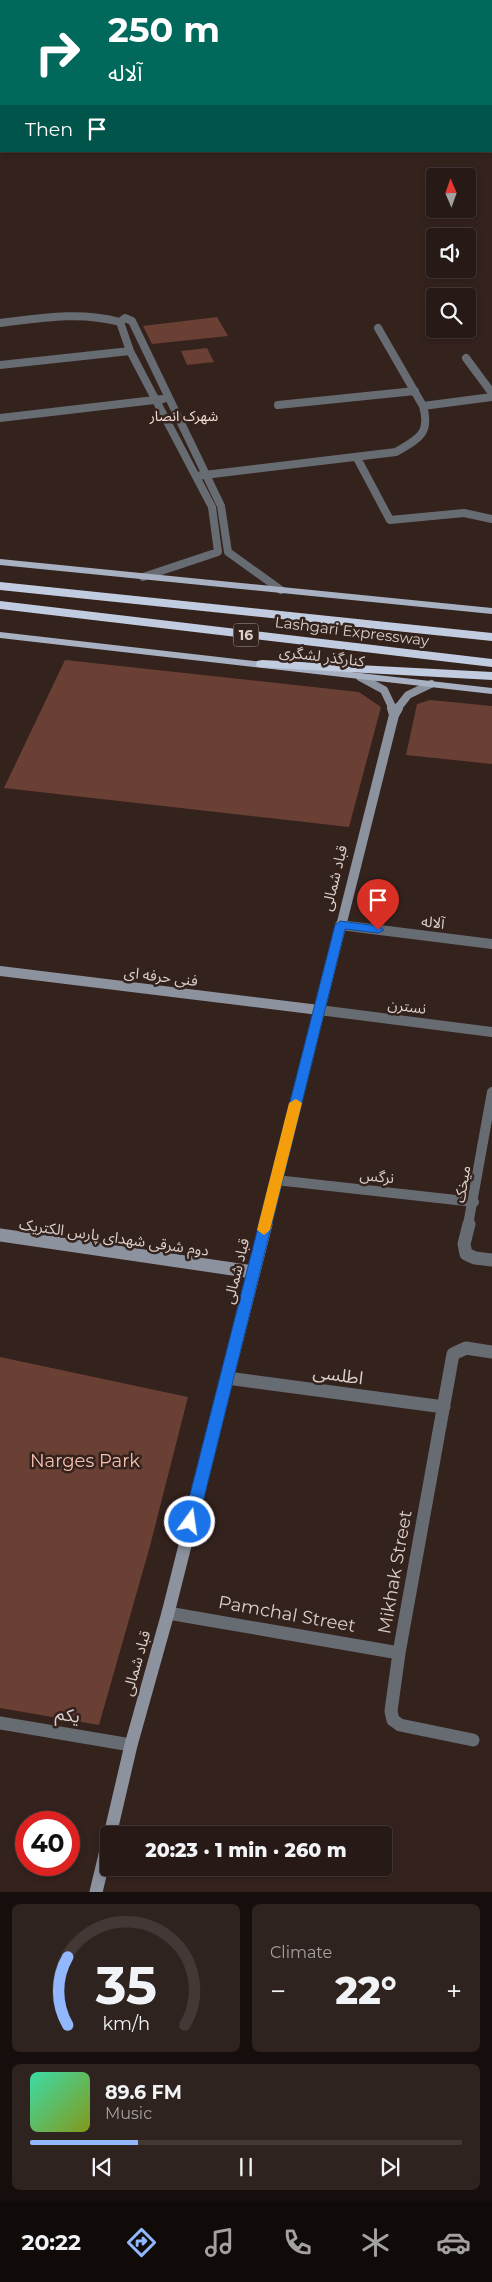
<!DOCTYPE html>
<meta charset="utf-8">
<style>
body{margin:0;font-family:Montserrat,"Noto Sans Arabic",sans-serif;background:#2f231f;color:#f1f3f6;height:100vh;display:flex;flex-direction:column;font-size:19px;white-space:nowrap}
*{box-sizing:border-box;margin:0}
p{font-size:16px;color:#a4a1a1}
.icon{flex:none;width:28px;height:28px;fill:none;stroke:currentColor;stroke-width:2;stroke-linecap:round;stroke-linejoin:round}
.map{position:relative;height:1892px;overflow:hidden}
.drawer{display:flex;flex-direction:column;gap:12px;padding:12px;background:#150e0c;flex:1}
.drawer>*{flex:none}
.top-card{position:absolute;left:0px;top:0px;width:492px;height:152px;box-shadow:0 2px 8px #0003,0 0 0 1px #433835;background:#00695c;color:#fff;overflow:hidden}
.needle{width:32px;rotate:358deg}
.buttons{position:absolute;left:426px;top:168px;display:grid;gap:10px}
.buttons a{display:grid;place-items:center;width:50px;height:50px;border-radius:5px;background:#271a16;box-shadow:0 2px 8px #0003,0 0 0 1px #433835;font-size:25px}
.speed{position:absolute;left:15px;top:1811px;display:flex;gap:10px;font-size:25px;font-weight:700;text-align:center}
.speed>*{display:grid;place-content:center;width:65px;height:65px;border-radius:50%;background:#271a16;box-shadow:0 2px 8px #0003,0 0 0 1px #433835;line-height:1}
.speed .limit{border:8px solid #d22;background:#fff;color:#111}
.pin{position:absolute;display:grid;place-items:center;width:42px;height:42px;color:#fff;margin:-51px -21px;border-radius:50% 50% 50% 0;rotate:-45deg;box-shadow:0 0 5px #0007}
.pin .icon{rotate:45deg}
.me{position:absolute;width:55px;margin:-28px;rotate:14deg;stroke-linejoin:round;filter:drop-shadow(0 0 4px #0008)}
.turn{display:flex;align-items:center;gap:18px;height:105px;padding:0 25px;font-size:22px}
.turn .icon{width:65px;height:65px;stroke-width:2.5}
.turn b{display:block;font-size:35px;line-height:42px}
.then{display:flex;align-items:center;height:48px;padding:0 25px;background:#0003;gap:10px;font-size:19px}
.big{font-size:38px;font-weight:800;line-height:1.1}
.drawer .card{flex:1;display:flex;flex-direction:column;justify-content:center;gap:8px;min-width:0;padding:0 18px;border-radius:8px;background:#2f231f}
.drawer .dial{align-items:center;gap:0}
.dial svg{height:130px;overflow:visible;fill:none;stroke:#433835;stroke-width:7;stroke-linecap:round;text-anchor:middle}
.dial text{fill:#f1f3f6;stroke:none}
.song{display:flex;align-items:center;gap:15px}
.cover{width:60px;height:60px;border-radius:8px;background:linear-gradient(135deg,hsl(160 70% 55%),hsl(70 70% 35%))}
.played{height:5px;border-radius:2px;background:linear-gradient(90deg,#92b7fd 25%,#433835 25%)}
.keys{display:flex;justify-content:space-around;direction:ltr}
.heat{display:flex;justify-content:space-between;align-items:center;font-size:28px;direction:ltr}
.drawer .tiles{flex:1;display:grid;gap:12px;grid-template-columns:1fr 1fr}
.card:last-child{grid-column:span 2}
.trip{position:absolute;left:100px;top:1826px;width:292px;height:50px;border-radius:5px;background:#271a16;box-shadow:0 2px 8px #0003,0 0 0 1px #433835;font-weight:800;line-height:50px;text-align:center}
.tab-bar{display:flex;height:80px;justify-content:space-around;align-items:center;background:#100a09;color:#a4a1a1}
.tab-bar .icon{width:35px;height:35px}
.tab-bar .on{color:#92b7fd}
.tab-bar b{font-size:22px;color:#f1f3f6}
.map>svg:first-child{display:block}
.green{fill:#6a3f34}
.lines{fill:none;stroke-linecap:round;stroke-linejoin:round}
.street-far2{stroke:#676c73;stroke-width:8}
.street-far1{stroke:#676c73;stroke-width:10}
.street{stroke:#676c73;stroke-width:13}
.secondary-far2{stroke:#8c939f;stroke-width:8}
.secondary-far1{stroke:#8c939f;stroke-width:10}
.secondary{stroke:#8c939f;stroke-width:13}
.primary{fill:#a8b1c1;fill-rule:evenodd}
.highway{fill:#c2cce0;fill-rule:evenodd}
.route{fill:#1a73e8;stroke:#114b97}
.slow{fill:#f59e0b}
.labels{text-anchor:middle;dominant-baseline:central;stroke-width:5;stroke-linejoin:round;paint-order:stroke}
.far-neighbourhood-label{font-size:14px;fill:#f6ddd6;stroke:#34221d}
.shield{fill:#34221d;stroke:#a99b97;stroke-width:1}
.shield-label{font-size:14px;font-weight:bold;fill:#dbcfcb}
.street-label{font-size:15px;fill:#dbcfcb;stroke:#34221d}
.near-street-label{font-size:18px;fill:#dbcfcb;stroke:#34221d}
.near-park-label{font-size:18px;fill:#f9bfb0;stroke:#34221d}
</style>
<div class="map">
<svg width="492" height="1892" viewBox="0 0 492 1892">
<rect width="100%" height="100%" fill="#34221d"/>
<!-- green -->
<path class="green" d="M178,0H383L177,1Z
M217,317L228,336L152,344L143,326Z
M207,348L214,362L187,365L181,351Z
M65,660L359,692L381,707L349,827L4,788Z
M430,700L492,706V764L406,755L417,704Z
M0,1357L188,1397L150,1546L99,1725L0,1708Z"/>
<g class="lines">
<!-- street-far2 -->
<path class="street-far2" d="M120,322L125,318L132,321L221,506L228,552L281,590
M120,322L130,351L212,507L218,552L143,577
M0,323C41,318 80,311 120,322
M466,358L492,393
M0,365L130,351
M278,405L415,391
M423,406L492,397
M0,418L163,399
M357,458L390,520L464,513L492,519
M196,476L396,452C418,439 431,434 423,406L378,328"/>
<!-- street-far1 -->
<path class="street-far1" d="M340,925L492,944
M319,1010L492,1032
M276,1180L474,1202
M468,1225L492,1092"/>
<!-- street -->
<path class="street" d="M469,1224L464,1244L466,1254L475,1258L492,1260
M227,1378L444,1407
M168,1613L399,1653
M0,1723L131,1745
M473,1740L400,1725L393,1720L391,1711L399,1653L453,1354L466,1348L492,1352"/>
<!-- secondary-far2 -->
<path class="secondary-far2" d="M360,677L384,690L393,709
M397,709L408,695L431,684"/>
<!-- secondary-far1 -->
<path class="secondary-far1" d="M392,708L394,715
M0,971L319,1010
M266,1225L394,715L398,708"/>
<!-- secondary -->
<path class="secondary" d="M0,1235L253,1272
M110,1835L131,1745L168,1613L266,1224
M96,1892L109,1838"/>
<!-- primary -->
<path class="primary" d="M0,559L492,608V614L0,565Z
M0,632L492,688V694L0,638Z"/>
<!-- highway -->
<path class="highway" d="M0,582L492,633V641L0,590Z
M0,601L492,659V667L0,609Z
M262,660L492,672V680L257,667L256,664L257,661Z"/>
</g>
<!-- route -->
<path class="route" d="M340,921L378,926L384,930L378,933L345,929L198,1522L196,1527L190,1528L185,1527L183,1522L335,925Z"/>
<!-- slow -->
<path class="slow" d="M296,1099L302,1103L270,1230L264,1235L257,1230L289,1103Z"/>
<g class="labels">
<!-- far-neighbourhood labels -->
<g class="far-neighbourhood-label">
<text x="184" y="416">شهرک انصار</text>
</g>
<!-- shield labels -->
<rect class="shield" x="233.5" y="623.5" width="25" height="23" rx="4"/>
<g class="shield-label">
<text x="246" y="635">16</text>
</g>
<!-- street labels -->
<g class="street-label">
<text transform="translate(352 631) rotate(7)">Lashgari Expressway</text>
<text transform="translate(322 656) rotate(7)">کنارگذر لشگری</text>
<text transform="translate(334 878) rotate(-76)">قباد شمالی</text>
<text transform="translate(433 922) rotate(7)">آلاله</text>
<text transform="translate(161 976) rotate(7)">فنی حرفه ای</text>
<text transform="translate(407 1006) rotate(7)">نسترن</text>
<text transform="translate(377 1176) rotate(6)">نرگس</text>
<text transform="translate(462 1184) rotate(-80)">میخک</text>
<text transform="translate(114 1237) rotate(8)">دوم شرقی شهدای پارس الکتریک</text>
<text transform="translate(236 1271) rotate(-76)">قباد شمالی</text>
<text transform="translate(136 1663) rotate(-74)">قباد شمالی</text>
</g>
<!-- near-street labels -->
<g class="near-street-label">
<text transform="translate(338 1375) rotate(8)">اطلسی</text>
<text transform="translate(395 1572) rotate(-80)">Mikhak Street</text>
<text transform="translate(287 1614) rotate(10)">Pamchal Street</text>
<text transform="translate(68 1715) rotate(10)">یکم</text>
</g>
<!-- near-park labels -->
<g class="near-park-label">
<text x="85" y="1461">Narges Park</text>
</g>
</g>
</svg>
<div class="buttons">
<a><svg class="needle" viewBox="-14 -14 28 28"><path d="M0-13l5 13h-10z" fill="#e53935"/><path d="M0 13l5-13h-10z" fill="#a4a1a1"/></svg></a>
<a><svg class="icon" aria-label="sound" viewBox="0 0 24 24"><path d="M4 9h4l5-4v14l-5-4H4zM17 9q2 3 0 6"/></svg></a>
<a><svg class="icon" aria-label="search" viewBox="0 0 24 24"><circle cx="10" cy="10" r="6"/><path d="M15 15l6 6"/></svg></a>
</div>
<div class="speed"><div class="limit">40</div></div>
<div class="pin" style="left:378px;top:930px;background:#d93025"><svg class="icon" aria-label="arrive" viewBox="0 0 24 24"><path d="M6 21V4h12l-3 4 3 4H6"/></svg></div>
<svg class="me" style="left:190px;top:1522px" viewBox="-20 -20 40 40"><circle r="17" fill="#1a73e8" stroke="#fff" stroke-width="3"/><path d="M0-11L8 9 0 5-8 9z" fill="#fff"/></svg>
<div class="trip">20:23 · 1 min · 260 m</div>
<div class="top-card">
<div class="turn"><svg class="icon" aria-label="right" viewBox="0 0 24 24"><path d="M7 20v-9h11M14 6l5 5-5 5"/></svg><div><b>250 m</b>آلاله</div></div>
<div class="then">Then<svg class="icon" aria-label="arrive" viewBox="0 0 24 24"><path d="M6 21V4h12l-3 4 3 4H6"/></svg></div>
</div>
</div>
<section class="drawer">
<div class="tiles">
<div class="card dial"><svg viewBox="0 0 100 80">
<path d="M14 69A42 42 0 1 1 86 69"/>
<path d="M14 69A42 42 0 0 1 14 27" stroke="#92b7fd"/>
<text x="50" y="56" font-size="32" font-weight="700">35</text>
<text x="50" y="72" font-size="11">km/h</text>
</svg></div>
<div class="card"><p>Climate</p>
<div class="heat"><a>−</a><b class="big">22°</b><a>+</a></div>
</div>
<div class="card">
<div class="song"><i class="cover"></i><div><b>89.6 FM</b><p>Music</p></div></div>
<div class="played"></div>
<div class="keys"><svg class="icon" aria-label="previous" viewBox="0 0 24 24"><path d="M18 5L8 12l10 7zM5 5v14"/></svg><svg class="icon" aria-label="pause" viewBox="0 0 24 24"><path d="M8 5v14M16 5v14"/></svg><svg class="icon" aria-label="next" viewBox="0 0 24 24"><path d="M6 5l10 7-10 7zM19 5v14"/></svg></div>
</div>
</div>
</section>
<nav class="tab-bar">
<b>20:22</b>
<svg class="icon on" aria-label="directions" viewBox="0 0 24 24"><path d="M12 3l9 9-9 9-9-9zM9 14v-3h6M13 9l2 2-2 2"/></svg>
<svg class="icon" aria-label="music" viewBox="0 0 24 24"><path d="M9 18V5l10-2v13"/><circle cx="6" cy="18" r="3"/><circle cx="16" cy="16" r="3"/></svg>
<svg class="icon" aria-label="phone" viewBox="0 0 24 24"><path d="M5 4h4l2 5-3 2q2 4 5 5l2-3 5 2v4C11 20 4 13 5 4z"/></svg>
<svg class="icon" aria-label="climate" viewBox="0 0 24 24"><path d="M12 3v18M4 7l16 10M4 17L20 7"/></svg>
<svg class="icon" aria-label="car" viewBox="0 0 24 24"><path d="M5 17H2v-5l4-1 3-4h7l3 4 3 1v5h-3M9 17h6M6 11h13"/><circle cx="7" cy="17" r="2"/><circle cx="17" cy="17" r="2"/></svg>
</nav>
